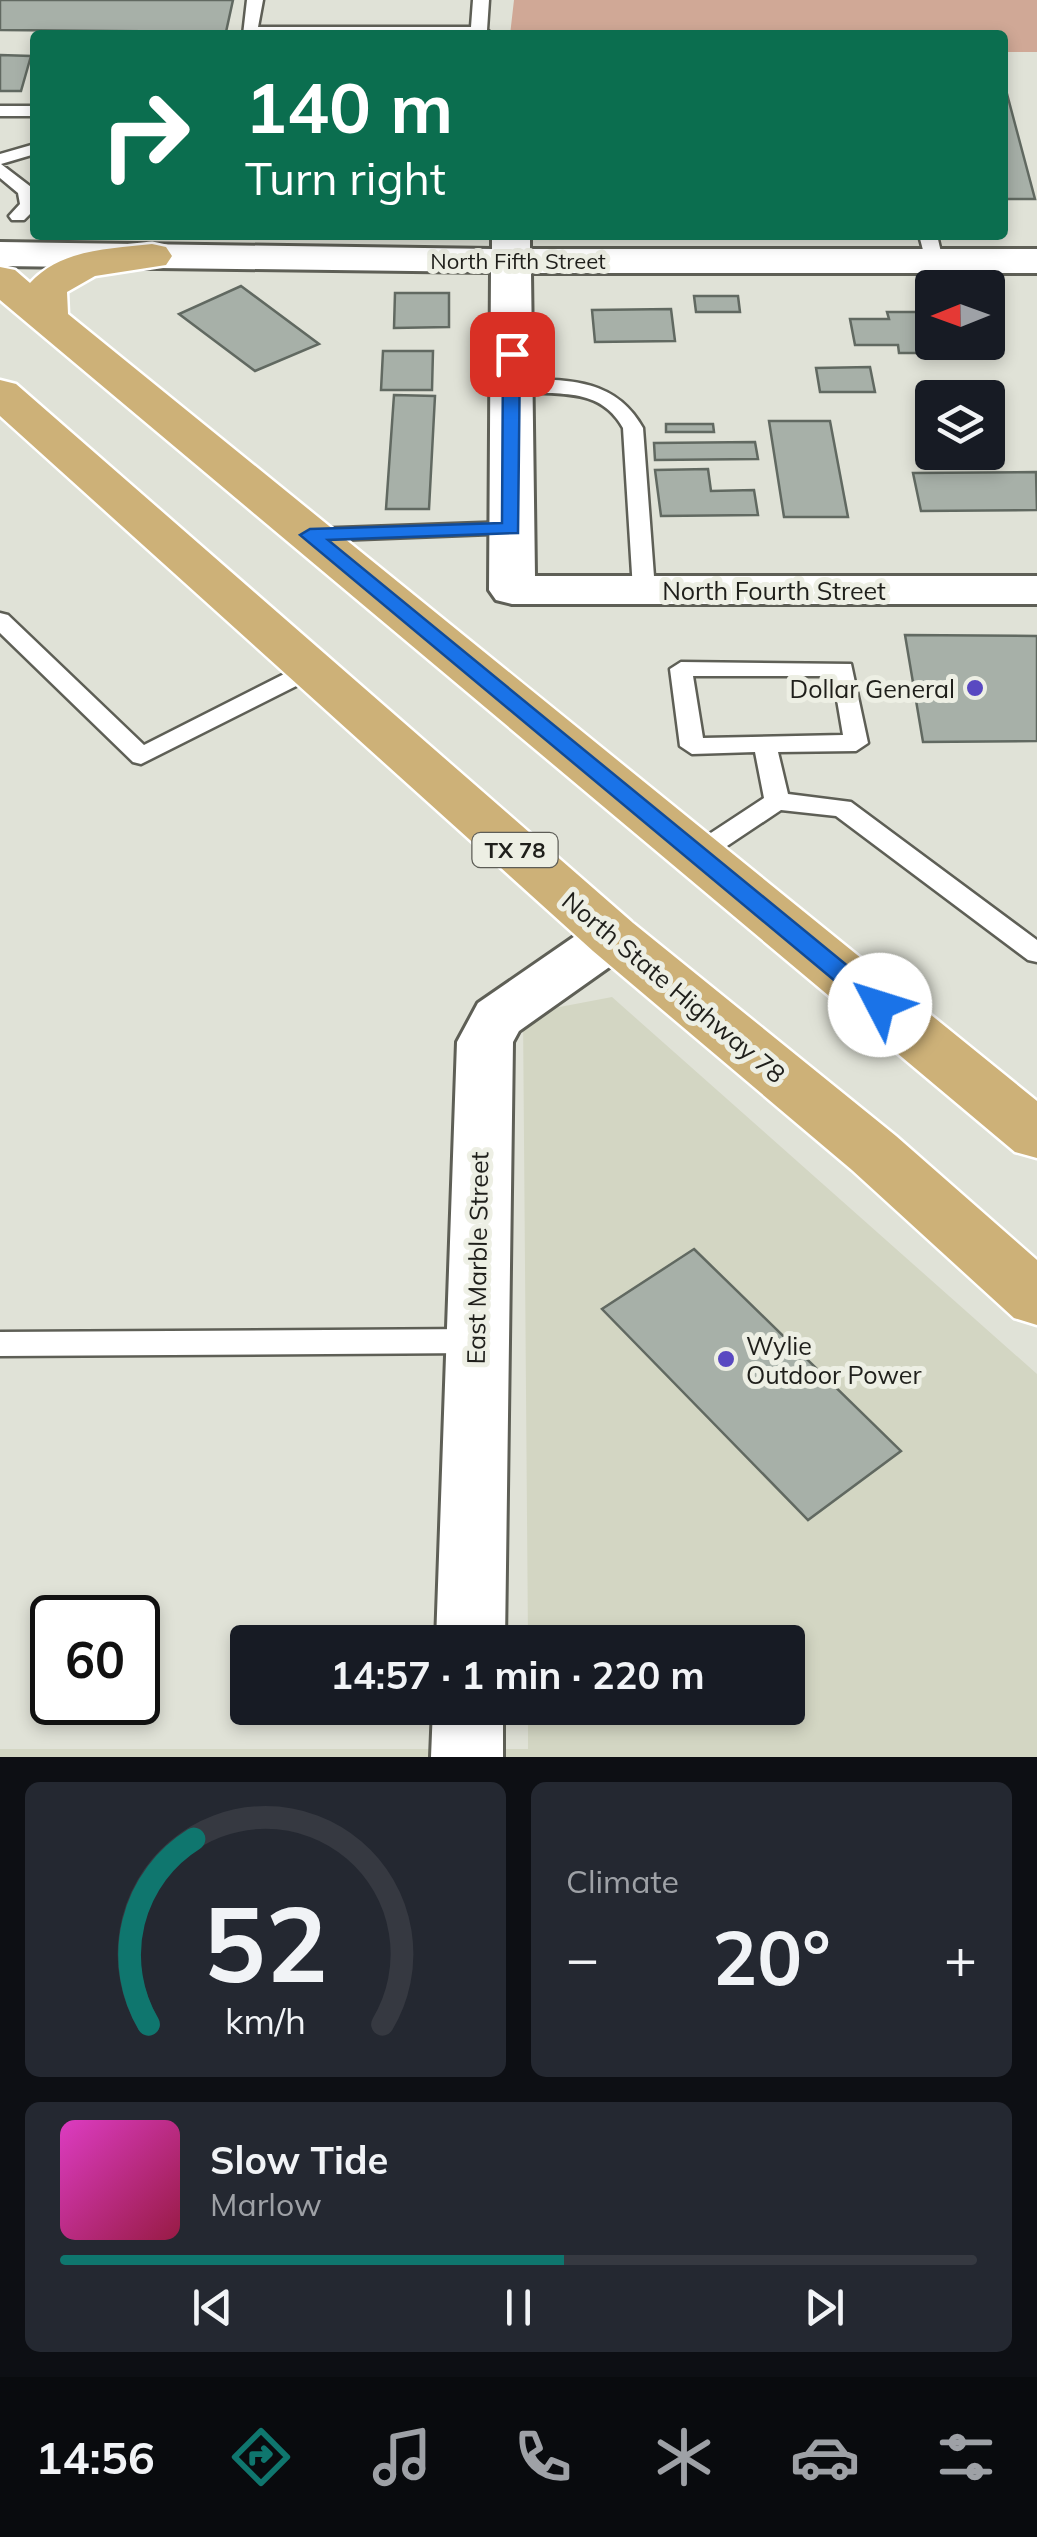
<!DOCTYPE html>
<meta charset="utf-8">
<style>
body{margin:0;font-family:Mulish,sans-serif;background:#242831;color:#f1f3f6;height:100vh;display:flex;flex-direction:column;font-size:38px;white-space:nowrap}
*{box-sizing:border-box;margin:0}
p{font-size:32px;color:#9ea1a6}
.icon{flex:none;width:55px;height:55px;fill:none;stroke:currentColor;stroke-width:2;stroke-linecap:round;stroke-linejoin:round}
.map{position:relative;height:1757px;overflow:hidden}
.details{display:flex;flex-direction:column;gap:25px;padding:25px;background:#0d0f14;flex:1}
.details>*{flex:none}
.guide{position:absolute;left:30px;top:30px;width:978px;height:210px;border-radius:10px;box-shadow:0 5px 15px #0003;background:#0b6e4f;color:#fff;overflow:hidden}
.needle{width:65px;rotate:269deg}
.fabs{position:absolute;left:915px;top:270px;display:grid;gap:20px}
.fabs a{display:grid;place-items:center;width:90px;height:90px;border-radius:10px;background:#171b24;box-shadow:0 5px 15px #0003;font-size:50px}
.speed{position:absolute;left:30px;top:1595px;display:flex;gap:20px;font-size:50px;font-weight:700;text-align:center}
.speed>*{display:grid;place-content:center;width:130px;height:130px;border-radius:50%;background:#171b24;box-shadow:0 5px 15px #0003;line-height:1}
.speed .limit{border:5px solid #111;border-radius:15px;background:#fff;color:#111}
.pin{position:absolute;display:grid;place-items:center;width:85px;height:85px;color:#fff;margin:-42px;border-radius:20px;box-shadow:0 5px 15px #0006}
.me{position:absolute;width:110px;margin:-55px;rotate:310deg;stroke-linejoin:round;filter:drop-shadow(0 0 8px #0008)}
.turn{display:flex;align-items:center;gap:35px;height:210px;padding:0 50px;font-size:45px}
.turn .icon{width:130px;height:130px;stroke-width:2.5}
.turn b{display:block;font-size:70px;line-height:85px}
.big{font-size:75px;font-weight:700;line-height:1.1}
.details .widget{flex:1;display:flex;flex-direction:column;justify-content:center;gap:15px;min-width:0;padding:0 35px;border-radius:15px;background:#242831}
.details .dial{align-items:center;gap:0}
.dial svg{height:260px;overflow:visible;fill:none;stroke:#363941;stroke-width:7;stroke-linecap:round;text-anchor:middle}
.dial text{fill:#f1f3f6;stroke:none}
.song{display:flex;align-items:center;gap:30px}
.cover{width:120px;height:120px;border-radius:15px;background:linear-gradient(135deg,hsl(310 70% 55%),hsl(340 70% 35%))}
.played{height:10px;border-radius:5px;background:linear-gradient(90deg,#0f766e 55%,#363941 55%)}
.keys{display:flex;justify-content:space-around;direction:ltr}
.heat{display:flex;justify-content:space-between;align-items:center;font-size:55px;direction:ltr}
.details .tiles{flex:1;display:grid;gap:25px;grid-template-columns:1fr 1fr}
.widget:last-child{grid-column:span 2}
.trip{position:absolute;left:230px;top:1625px;width:575px;height:100px;border-radius:10px;background:#171b24;box-shadow:0 5px 15px #0003;font-weight:700;line-height:100px;text-align:center}
.menu{display:flex;height:160px;justify-content:space-around;align-items:center;background:#090b0e;color:#9ea1a6}
.menu .icon{width:70px;height:70px}
.menu .on{color:#0f766e}
.menu b{font-size:45px;color:#f1f3f6}
.map>svg:first-child{display:block}
.built{fill:#d3d6c3}
.green{fill:#d0a896}
.building{fill:#a7b0a8;stroke:#616961;stroke-width:2.5}
.lines{fill:none;stroke-linecap:round;stroke-linejoin:round}
.lane-casing{stroke:#5e5f56;stroke-width:5}
.street-casing{stroke:#5e5f56;stroke-width:6}
.primary-casing{stroke:#fff;stroke-width:5}
.lane{fill:#fff;fill-rule:evenodd}
.street{fill:#fff;fill-rule:evenodd}
.primary{fill:#cdb178;fill-rule:evenodd}
.route{fill:#1a73e8;stroke:#114b97;stroke-width:2.5}
.poi-dot{fill:#5949c1;stroke:#edefe4;stroke-width:4}
.labels{text-anchor:middle;dominant-baseline:central;stroke-width:10;stroke-linejoin:round;paint-order:stroke}
.far-street-label{font-size:22px;fill:#1f1f1b;stroke:#edefe4}
.shield{fill:#edefe4;stroke:#5d5d57;stroke-width:2.5}
.shield-label{font-size:22px;font-weight:bold;fill:#1f1f1b}
.street-label{font-size:25px;fill:#1f1f1b;stroke:#edefe4}
.poi-label{font-size:25px;fill:#1f1f1b;stroke:#edefe4;text-anchor:end}
</style>
<div class="map">
<svg width="1037" height="1757" viewBox="0 0 1037 1757">
<rect width="100%" height="100%" fill="#e0e2d7"/>
<!-- built -->
<path class="built" d="M612,997L1037,1374V1757H0V1749H528V1708H788V1642H528L523,1014Z"/>
<!-- green -->
<path class="green" d="M514,0H1037V52H1003L1002,35H510Z"/>
<!-- building -->
<path class="building" d="M0,0H233L226,32L0,30Z
M0,55L31,56L21,91H0Z
M1002,94H1007L1035,199H1002Z
M241,286L319,344L255,371L179,314Z
M395,293H449V327L394,328Z
M694,296H738L740,312H696Z
M671,309L675,341L595,342L592,310Z
M887,312H932V342L981,344H946L948,353H899L898,345H855L850,319H889Z
M383,351H433L432,390H381Z
M870,367L875,392H820L816,368Z
M394,395L435,396L429,509H386Z
M769,421H830L848,517H784Z
M666,424H713L714,432H666Z
M755,442L758,459L655,460L654,443Z
M708,469L711,491L754,490L758,515L661,516L655,470Z
M1036,472L1037,510L921,511L913,473Z
M905,635L1037,636V741L923,742Z
M694,1249L901,1451L808,1520L602,1309Z"/>
<g class="lines">
<!-- lane casing -->
<g class="lane-casing">
<path id="lane" d="M247,0H263L258,27H471L473,0H489L487,30L493,35H243Z
M0,106H35V116H0Z
M35,144V154L1,164L35,190V209L24,220H12L9,216L20,204L18,193L0,178V154Z
M919,235H937L943,261L941,265H927Z
M511,379C564,380 614,376 643,428L655,590L652,595H636L633,590L623,428C597,381 547,399 504,389V381Z
M511,522L522,528L519,533L310,541L299,535L310,529Z
M0,613L8,615L144,745L304,664L312,662L323,669L320,674L141,764L133,762L0,633Z
M681,662L851,664L868,743L856,751L778,752L788,794L851,802L1037,940V962L1028,960L836,816L781,810L706,860H688L685,854L688,848L764,798L755,752L692,754L680,746L670,669ZM693,676H833L843,735L703,738Z
M475,1329L486,1332L490,1341L486,1350L475,1353L0,1356V1332Z"/>
</g>
<!-- street casing -->
<g class="street-casing">
<path id="street" d="M492,235H530V249H1037V273H531L535,576H1037V604H512L496,600L489,590L491,272L0,266V242L492,249Z
M613,918L632,923L640,937L632,951L519,1031L513,1042L505,1642H436L457,1042L478,1003L594,923Z
M433,1708H503V1757H431Z"/>
</g>
<!-- primary casing -->
<g class="primary-casing">
<path id="primary" d="M152,244L166,247L172,256L166,265L95,276L67,292L68,314L1037,1101V1158L1015,1152L0,300V267L15,270L30,283C61,249 109,249 152,244Z
M0,380L16,384L633,923L896,1136L1037,1260V1325L1014,1318L852,1170L593,951L0,416Z"/>
</g>
<!-- lane -->
<use href="#lane" class="lane"/>
<!-- street -->
<use href="#street" class="street"/>
<!-- primary -->
<use href="#primary" class="primary"/>
</g>
<!-- route -->
<path class="route" d="M512,349L520,354L518,533L328,540L888,999L891,1005L888,1011H871L300,535L310,529L502,523L503,354Z"/>
<!-- markers -->
<g class="poi-dot">
<circle cx="975" cy="688" r="10"/>
<circle cx="726" cy="1359" r="10"/>
</g>
<g class="labels">
<!-- far-street labels -->
<g class="far-street-label">
<text x="518" y="261">North Fifth Street</text>
</g>
<!-- shield labels -->
<rect class="shield" x="472.5" y="833" width="85" height="34" rx="8"/>
<g class="shield-label">
<text x="515" y="850">TX 78</text>
</g>
<!-- street labels -->
<g class="street-label">
<text x="774" y="590">North Fourth Street</text>
<text transform="translate(674 987) rotate(40)">North State Highway 78</text>
<text transform="translate(477 1258) rotate(-89)">East Marble Street</text>
</g>
<!-- poi labels -->
<g class="poi-label">
<text x="955" y="688">Dollar General</text>
<text x="746" y="1345" text-anchor="start">Wylie<tspan x="746" dy="29">Outdoor Power</tspan></text>
</g>
</g>
</svg>
<div class="fabs">
<a><svg class="needle" viewBox="-14 -14 28 28"><path d="M0-13l5 13h-10z" fill="#e53935"/><path d="M0 13l5-13h-10z" fill="#9ea1a6"/></svg></a>
<a><svg class="icon" aria-label="layers" viewBox="0 0 24 24"><path d="M12 4l9 5-9 5-9-5zM3 14l9 5 9-5"/></svg></a>
</div>
<div class="speed"><div class="limit">60</div></div>
<div class="pin" style="left:512px;top:354px;background:#d93025"><svg class="icon" aria-label="arrive" viewBox="0 0 24 24"><path d="M6 21V4h12l-3 4 3 4H6"/></svg></div>
<svg class="me" style="left:880px;top:1005px" viewBox="-20 -20 40 40"><circle r="19" fill="#fff"/><path d="M0-13L10 11 0 6-10 11z" fill="#1a73e8"/></svg>
<div class="trip">14:57 · 1 min · 220 m</div>
<div class="guide">
<div class="turn"><svg class="icon" aria-label="right" viewBox="0 0 24 24"><path d="M7 20v-9h11M14 6l5 5-5 5"/></svg><div><b>140 m</b>Turn right</div></div>
</div>
</div>
<section class="details">
<div class="tiles">
<div class="widget dial"><svg viewBox="0 0 100 80">
<path d="M14 69A42 42 0 1 1 86 69"/>
<path d="M14 69A42 42 0 0 1 28 12" stroke="#0f766e"/>
<text x="50" y="56" font-size="32" font-weight="700">52</text>
<text x="50" y="72" font-size="11">km/h</text>
</svg></div>
<div class="widget"><p>Climate</p>
<div class="heat"><a>−</a><b class="big">20°</b><a>+</a></div>
</div>
<div class="widget">
<div class="song"><i class="cover"></i><div><b>Slow Tide</b><p>Marlow</p></div></div>
<div class="played"></div>
<div class="keys"><svg class="icon" aria-label="previous" viewBox="0 0 24 24"><path d="M18 5L8 12l10 7zM5 5v14"/></svg><svg class="icon" aria-label="pause" viewBox="0 0 24 24"><path d="M8 5v14M16 5v14"/></svg><svg class="icon" aria-label="next" viewBox="0 0 24 24"><path d="M6 5l10 7-10 7zM19 5v14"/></svg></div>
</div>
</div>
</section>
<nav class="menu">
<b>14:56</b>
<svg class="icon on" aria-label="directions" viewBox="0 0 24 24"><path d="M12 3l9 9-9 9-9-9zM9 14v-3h6M13 9l2 2-2 2"/></svg>
<svg class="icon" aria-label="music" viewBox="0 0 24 24"><path d="M9 18V5l10-2v13"/><circle cx="6" cy="18" r="3"/><circle cx="16" cy="16" r="3"/></svg>
<svg class="icon" aria-label="phone" viewBox="0 0 24 24"><path d="M5 4h4l2 5-3 2q2 4 5 5l2-3 5 2v4C11 20 4 13 5 4z"/></svg>
<svg class="icon" aria-label="climate" viewBox="0 0 24 24"><path d="M12 3v18M4 7l16 10M4 17L20 7"/></svg>
<svg class="icon" aria-label="car" viewBox="0 0 24 24"><path d="M5 17H2v-5l4-1 3-4h7l3 4 3 1v5h-3M9 17h6M6 11h13"/><circle cx="7" cy="17" r="2"/><circle cx="17" cy="17" r="2"/></svg>
<svg class="icon" aria-label="filters" viewBox="0 0 24 24"><path d="M4 7h16M4 17h16"/><circle cx="9" cy="7" r="2"/><circle cx="15" cy="17" r="2"/></svg>
</nav>
